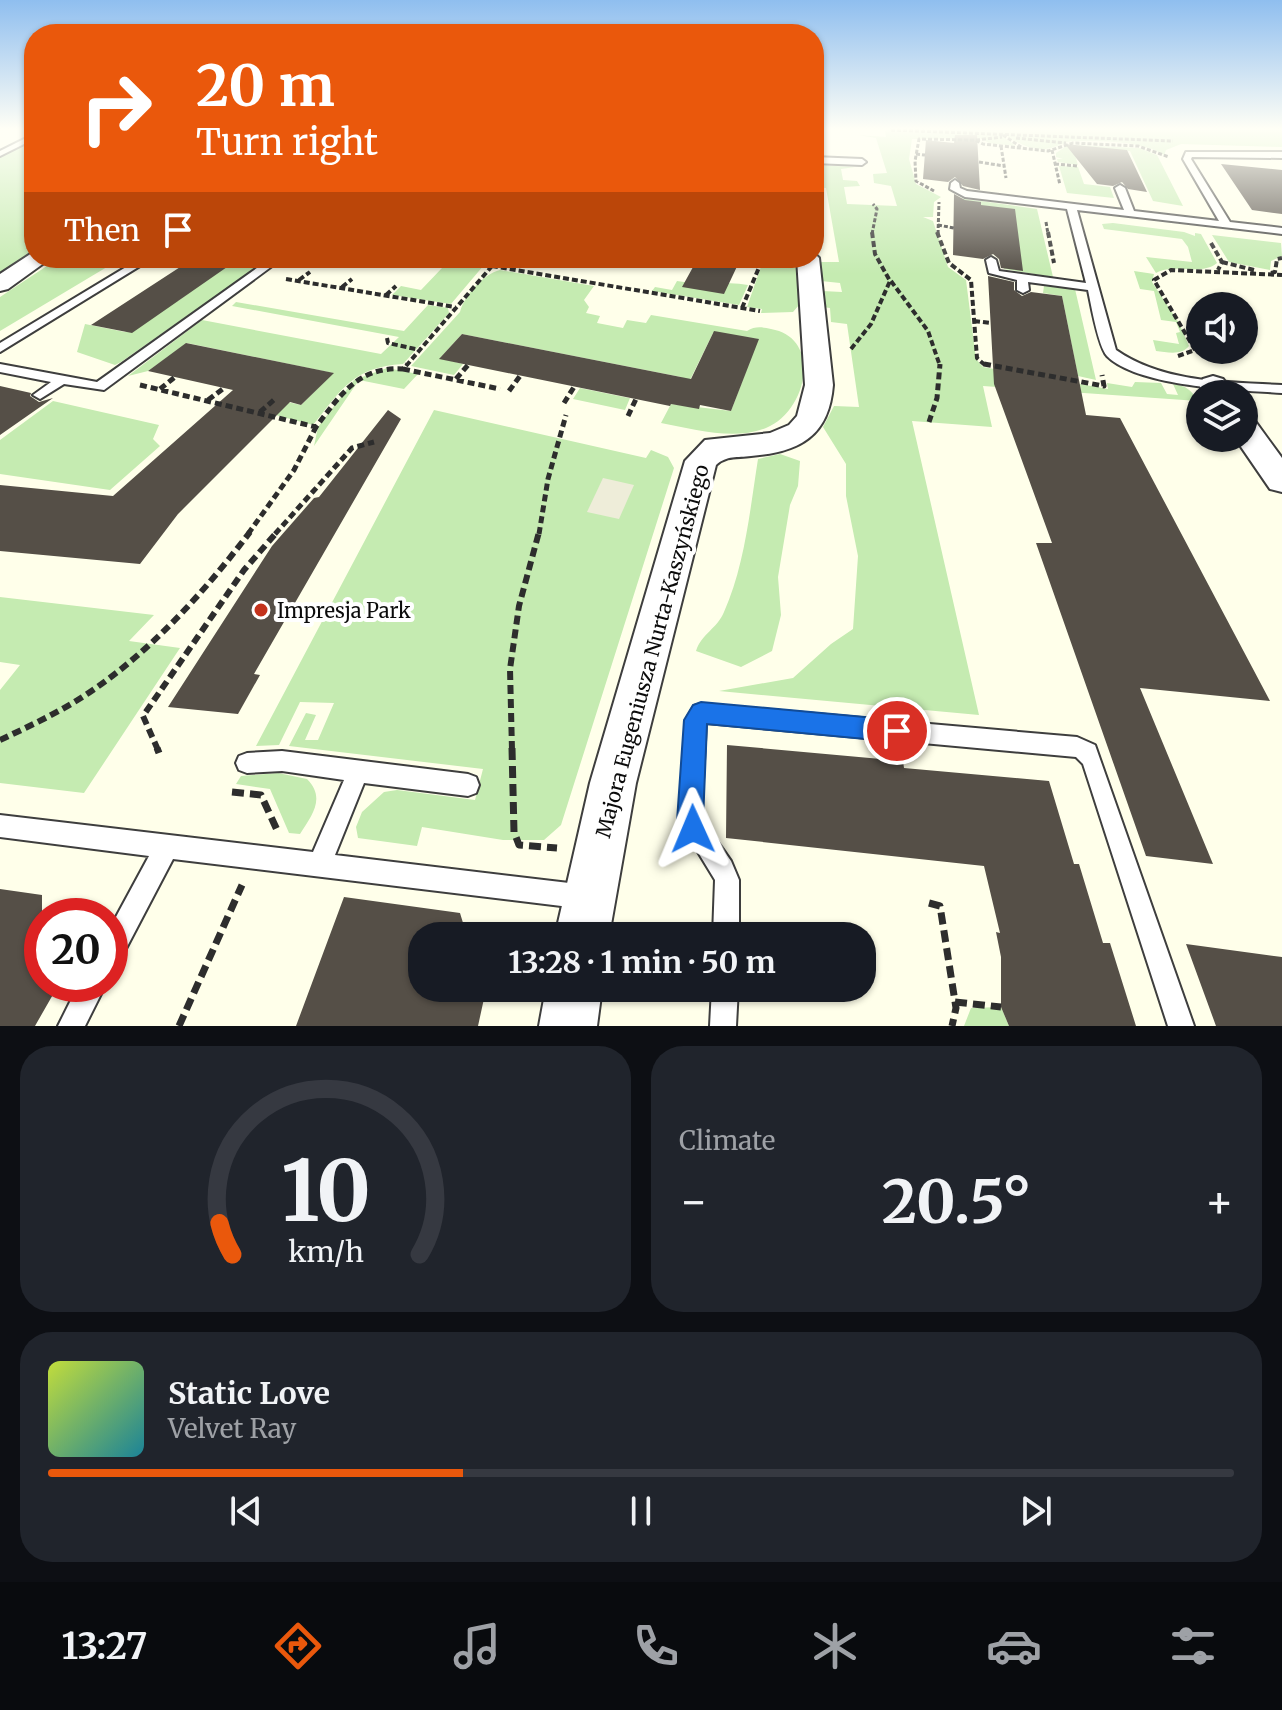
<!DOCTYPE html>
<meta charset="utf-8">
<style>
body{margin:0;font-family:Merriweather,serif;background:#20242c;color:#f1f3f6;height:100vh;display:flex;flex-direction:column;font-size:30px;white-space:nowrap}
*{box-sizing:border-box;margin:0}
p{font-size:26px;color:#9ea1a6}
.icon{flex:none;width:44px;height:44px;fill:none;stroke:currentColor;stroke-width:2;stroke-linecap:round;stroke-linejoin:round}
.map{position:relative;height:1026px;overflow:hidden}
.details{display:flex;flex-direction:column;gap:20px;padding:20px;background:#0d0f14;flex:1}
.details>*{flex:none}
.top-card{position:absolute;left:24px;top:24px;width:800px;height:244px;border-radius:32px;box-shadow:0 2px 6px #0004;background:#ea580c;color:#fff;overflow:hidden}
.buttons{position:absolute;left:1186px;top:292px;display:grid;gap:16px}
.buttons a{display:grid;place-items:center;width:72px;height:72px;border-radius:50%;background:#171b24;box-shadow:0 2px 6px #0004;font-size:40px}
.speed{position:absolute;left:24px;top:898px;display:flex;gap:16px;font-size:40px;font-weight:700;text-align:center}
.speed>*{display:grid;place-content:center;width:104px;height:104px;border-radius:50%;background:#171b24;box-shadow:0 2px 6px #0004;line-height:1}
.speed .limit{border:12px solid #d22;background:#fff;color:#111}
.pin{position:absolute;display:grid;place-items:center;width:68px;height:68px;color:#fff;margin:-34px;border:4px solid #fff;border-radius:50%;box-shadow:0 2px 8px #0007}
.me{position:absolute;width:88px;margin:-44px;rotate:359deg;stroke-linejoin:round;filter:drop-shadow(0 0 6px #0008)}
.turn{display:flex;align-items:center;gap:28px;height:168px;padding:0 40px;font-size:36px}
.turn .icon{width:104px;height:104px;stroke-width:2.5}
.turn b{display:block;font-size:56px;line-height:68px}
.then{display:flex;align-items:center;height:76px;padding:0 40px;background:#0003;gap:16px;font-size:30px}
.big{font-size:60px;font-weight:700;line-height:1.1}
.details .tile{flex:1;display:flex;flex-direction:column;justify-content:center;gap:12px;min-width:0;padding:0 28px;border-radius:32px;background:#20242c}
.details .dial{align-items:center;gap:0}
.dial svg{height:208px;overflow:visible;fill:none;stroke:#363941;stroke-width:7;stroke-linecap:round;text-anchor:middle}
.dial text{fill:#f1f3f6;stroke:none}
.song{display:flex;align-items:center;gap:24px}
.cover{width:96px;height:96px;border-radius:12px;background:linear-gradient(135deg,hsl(70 70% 55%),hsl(190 70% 35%))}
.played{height:8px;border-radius:4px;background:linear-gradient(90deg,#ea580c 35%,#363941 35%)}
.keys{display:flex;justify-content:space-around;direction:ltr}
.heat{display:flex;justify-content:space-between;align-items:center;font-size:44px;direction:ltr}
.details .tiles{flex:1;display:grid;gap:20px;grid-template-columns:1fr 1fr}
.tile:last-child{grid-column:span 2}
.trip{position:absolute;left:408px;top:922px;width:468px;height:80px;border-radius:32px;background:#171b24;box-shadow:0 2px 6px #0004;font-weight:700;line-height:80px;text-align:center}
.menu{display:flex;height:128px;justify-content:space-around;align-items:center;background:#090b0e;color:#9ea1a6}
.menu .icon{width:56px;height:56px}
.menu .active{color:#ea580c}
.menu b{font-size:36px;color:#f1f3f6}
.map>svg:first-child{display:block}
.green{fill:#c5ebb1}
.plaza{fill:#eeedd9}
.building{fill:#554f47}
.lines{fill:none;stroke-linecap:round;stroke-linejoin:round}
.service-casing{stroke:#3e3e3e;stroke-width:4}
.minor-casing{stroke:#3e3e3e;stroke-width:4}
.path-far4{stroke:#2d2d2d;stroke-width:3;stroke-dasharray:4 2;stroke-linecap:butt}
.path-far3{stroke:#2d2d2d;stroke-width:4;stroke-dasharray:6 3;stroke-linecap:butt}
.path-far2{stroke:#2d2d2d;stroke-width:5;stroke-dasharray:7 4;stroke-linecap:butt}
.path-far1{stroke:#2d2d2d;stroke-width:6;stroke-dasharray:9 5;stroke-linecap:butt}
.path{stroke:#2d2d2d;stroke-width:7;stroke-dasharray:12 6;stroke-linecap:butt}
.service{fill:#fff;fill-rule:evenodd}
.minor{fill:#fff;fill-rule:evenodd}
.route{fill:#1a73e8;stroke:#114b97;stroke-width:2}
.poi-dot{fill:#c3321c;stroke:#fff;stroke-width:3}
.labels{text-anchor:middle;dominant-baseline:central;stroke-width:8;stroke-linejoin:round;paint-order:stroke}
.poi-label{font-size:20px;fill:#0b0b0b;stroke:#fff;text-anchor:start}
.street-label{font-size:20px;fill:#0b0b0b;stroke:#fff}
</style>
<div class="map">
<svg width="1282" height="1026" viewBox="0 0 1282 1026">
<rect width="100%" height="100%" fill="#ffffea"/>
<!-- green -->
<path class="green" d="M888,130H1282V147L1181,144L1166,150L1164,155C1141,140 1099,141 1072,141C1065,142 1061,145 1054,147C1038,153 1020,145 1007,136H1002L1016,146L989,143L980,138L912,139L909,159L916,184L941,197L934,202L933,217H923L933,221L948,267L966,280L976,359L983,367L1108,389L1107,383L1132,387L1135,382L1161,383L1167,394L1178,395L1173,384C1187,386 1191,390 1198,401L983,386L992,427L912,421L979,715L719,691L793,678L831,644L853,629L858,556L846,496V464L823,427L834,406L859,407L847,324L831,322L830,308L823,307L822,291L842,292L840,283L821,281L819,262H839L826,188L814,187V165L855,167L841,169L843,180L857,181L860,186L844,187L847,204L897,206L891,186L874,183L873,174L887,173L876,138L858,135L886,137L885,131Z
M34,139V252L0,273V157Z
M1068,145H1072L1139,148L1157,155L1183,206L1153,201L1130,151L1072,145L1078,165L1058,162L1057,159H1063L1056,157V153Z
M1059,166L1078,167L1084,184L1110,187L1114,198L1067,193Z
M959,198L1037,209L1053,277L1004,269L1003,262L954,202Z
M1113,223L1184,232L1195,236V233L1201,234L1217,263C1202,276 1175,263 1156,273L1146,257L1192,262L1188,247L1182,239L1104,229L1102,224Z
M1212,235L1281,243L1282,256L1271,261L1270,270L1229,262Z
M59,258H122L0,331V297Z
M234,258H248L257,267L121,362L115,365L77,352L85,324L125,332L173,300L178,301Z
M380,258H480L484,265L451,304L392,295L401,286L421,290L442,268Z
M764,258H795L799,305L793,312L761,313L762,309L747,307Z
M500,270L594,286L584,300L589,307L586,313L600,316L597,323L623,328L627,320L646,323L651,315L747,331C755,326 762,327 771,329C823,338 807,412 766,428C733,441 695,429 661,423L671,404L731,411L758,339L713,333L689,382L681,377L462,334L440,358L463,364L454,375L411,366L460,312C464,296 483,274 500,270Z
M1134,271L1154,274L1152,282L1179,323L1189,346C1181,356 1167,352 1156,351L1153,340L1179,344L1176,333L1180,332L1176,322L1161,320L1154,291L1140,289Z
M677,281C701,285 724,281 748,285L739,305L652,291L655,287L672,290Z
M1044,286L1075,289L1096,380L1078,376L1062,296L1043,293Z
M236,302L404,331L428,305L448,308L449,313L403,364C353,367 342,389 313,425L264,412L278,400L301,405L333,373L187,343L148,371L128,376L202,320L381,354L399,337L232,306Z
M387,368L418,374L404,389L359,380L314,446L318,427L354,380Z
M580,388L629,398H630L625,410L573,399Z
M53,401L159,425L153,439L160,446L110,490L0,474V440Z
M434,410L646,458L651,450L668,457L674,468L561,825L544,840H503L422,827L417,846L358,838L356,827L362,812L384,792L397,790L475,800L483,769L289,746L306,713L316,715L305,740H318L334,703L300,702L279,745L256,746Z
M780,454L800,461L798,486L790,505L778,577L781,615L772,651L741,667L696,651C702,633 717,629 724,612C745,565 750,509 758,459Z
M0,597L154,615L129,641L180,648L84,793L0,783V690L20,665L0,662Z
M278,773L307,779C326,798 312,815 300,834L289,833L270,789L236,784L241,776Z
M1001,1007L1009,1026H964L971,1008Z"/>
<!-- plaza -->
<path class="plaza" d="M603,478L634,485L619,519L587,512Z"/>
<!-- building -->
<path class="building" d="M955,135H977L980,190L963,186L955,177L948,182L923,179L926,140L954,143Z
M1065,144L1127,150L1147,192L1128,189L1122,182L1113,186L1097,184Z
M1221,164L1282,170V214L1252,210Z
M954,194L965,200L981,202V205L1015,209L1023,271L1001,268L999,259L993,254L983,259L953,255Z
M194,258H240L132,333L91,325Z
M698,258H741L724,294L682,287Z
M988,276L1014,282V290L1022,296L1031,292L1062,296L1086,415L1120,418L1270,701L1140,688L1213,864L1146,856L1036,543H1052L994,384Z
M714,331L759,339L731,411L700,405L699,409L671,404L670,406L439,359L462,334L691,379Z
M186,343L334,373L301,405L290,402L178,514L140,564L0,551V485L113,496L233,390L148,371Z
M0,386L31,393L30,396L39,402L53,398L0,435Z
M388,410L401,419L254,674L260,675L238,714L168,707L272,546L314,498L319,497Z
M727,745L903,761L904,768L1049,781L1074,864H1079L1103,943H1110L1136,1026H1009L1001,1007V957L996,932L1000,933L984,866L726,838Z
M0,889L42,895V984H59L35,1026H0Z
M344,897L460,913L467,936H422V988H484L485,994L478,1026H296Z
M1186,944L1282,957V1026H1216Z"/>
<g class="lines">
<!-- service casing -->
<g class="service-casing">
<path id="service" d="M34,134V139L0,156V151Z
M1186,152H1282V158L1192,157L1191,159L1230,222L1282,228V234L1077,210L1116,350C1163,383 1227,382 1282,385V393C1238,390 1138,387 1107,356C1098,346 1091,304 1088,290L1028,282L1029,290L1023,293L1017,290V280L989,273L986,260L991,257L996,260L999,271L1086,283L1067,209L965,197L950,189L951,183L955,180L959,183L960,188L967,191L1124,210L1115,188L1120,185L1125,188L1134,211L1219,221L1183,159Z
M814,157L862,159L866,162L862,165L814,163Z
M141,258H153L0,352V343Z
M271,258H283L104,390L64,384L40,399L33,395L51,382L0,372V364L97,382Z
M701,704L1077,737L1095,745L1194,1026H1168L1083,764L1076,757L706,723L701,818L731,861L739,880V936H713L715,880L679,821L686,720L694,706Z
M282,751L468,774L476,777L479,785L476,793L468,796L364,783L335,855L586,885L595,888L598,897L595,906L586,909L173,859L119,962L110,966V928L149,856L0,837V815L313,852L344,780L282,771L247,773L239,770L236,763L239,756L247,753Z
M79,984H106L85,1026H58Z
M712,988H738L736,1026H710Z"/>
</g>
<!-- minor casing -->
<g class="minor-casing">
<path id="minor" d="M32,253L34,258H51L8,289L0,291V274Z
M814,253L819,258L833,385C829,436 800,452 751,456C737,458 727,455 716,465L636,783L609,936H555L590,783L685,461L705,440L770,433L789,425L797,416L805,385L797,258H814Z
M1213,376L1223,379L1234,394H1205L1199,385L1203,379Z
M1244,418L1255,421L1282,458V492L1270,489L1235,438H1244Z
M546,988H602L597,1026H539Z"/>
</g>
<!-- path-far4 -->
<path class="path-far4" d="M891,130L1173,141
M1003,135L1021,147
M1016,138L1066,143
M976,140L1002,137
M1001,146L1006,178
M1052,150L1060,185
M916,154L925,155
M979,162L1004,166
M1055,164L1078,166
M934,191L916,181L915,161L919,139L975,140L983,144L1048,151L1073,143L1138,146L1169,157
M1046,222L1048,234
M938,225L954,228
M872,234L877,209L873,204
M938,234L939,202"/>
<!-- path-far3 -->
<path class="path-far3" d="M937,232L949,263L971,280L977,358L986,366
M1048,232L1054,263
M1211,243L1222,262L1218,270
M1222,262L1254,270
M492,266L760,311
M1271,273L1275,272L1277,259L1282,258
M286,279L455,307
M299,280L310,272
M891,281L928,331L940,366
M342,287L352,279
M386,295L396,286
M742,308L763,258
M974,321L991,323
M387,338L388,343L420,350
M851,349L871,324L890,281L875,254L872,232
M1178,356L1195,350L1154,280L1171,270L1282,275
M406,366L492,266L489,258"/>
<!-- path-far2 -->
<path class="path-far2" d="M984,364L1104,386L1102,375
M403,369L500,389
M456,379L468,365
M140,385L316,427C340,395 359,366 403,369L407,364
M160,389L175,377
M509,391L520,376
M208,400L224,388
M564,403L574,387
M260,412L275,399
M628,416L636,399
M929,422L937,398L940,364
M248,534L294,470L316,427
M275,534L352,448L374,442
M539,534L548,479L566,415"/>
<!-- path-far1 -->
<path class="path-far1" d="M0,740C32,725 64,710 93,690C154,648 205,591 250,532
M158,750L143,716L244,570L277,532
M512,750L510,669L519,606L539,532"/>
<!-- path -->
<path class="path" d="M157,748L159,753
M512,748L514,832L519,845L557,848
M232,792L261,795L277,830
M929,903L940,906L956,1008L952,1026
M955,1002L1001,1007
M179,1026L242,885"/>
<!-- service -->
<use href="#service" class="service"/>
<!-- minor -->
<use href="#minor" class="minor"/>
</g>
<!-- sky -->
<linearGradient id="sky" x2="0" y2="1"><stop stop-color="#8fbeef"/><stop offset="0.47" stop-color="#fffff6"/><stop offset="1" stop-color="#fffff6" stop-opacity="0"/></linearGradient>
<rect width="1282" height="274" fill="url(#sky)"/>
<!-- route -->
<path class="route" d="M701,702L897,720L905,723L908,731L905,738L897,742L707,724L703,821L706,829L702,838L693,842L684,838L677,821L684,720L693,705Z"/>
<!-- markers -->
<circle class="poi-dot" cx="261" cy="610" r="8"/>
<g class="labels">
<!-- poi labels -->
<g class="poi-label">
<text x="277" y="610">Impresja Park</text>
</g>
<!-- street labels -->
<g class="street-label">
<text transform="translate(652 651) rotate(-75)">Majora Eugeniusza Nurta-Kaszyńskiego</text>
</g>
</g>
</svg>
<div class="buttons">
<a><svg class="icon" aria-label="sound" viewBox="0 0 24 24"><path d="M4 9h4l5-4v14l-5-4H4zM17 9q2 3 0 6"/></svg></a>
<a><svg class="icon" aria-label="layers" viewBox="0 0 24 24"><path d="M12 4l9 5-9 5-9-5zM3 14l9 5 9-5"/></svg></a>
</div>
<div class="speed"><div class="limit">20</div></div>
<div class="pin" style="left:897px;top:731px;background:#d93025"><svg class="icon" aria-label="arrive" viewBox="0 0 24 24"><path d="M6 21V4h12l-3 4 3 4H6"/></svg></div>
<svg class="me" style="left:693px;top:829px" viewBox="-20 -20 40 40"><path d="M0-17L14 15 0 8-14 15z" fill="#1a73e8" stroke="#fff" stroke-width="4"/></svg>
<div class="trip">13:28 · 1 min · 50 m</div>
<div class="top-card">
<div class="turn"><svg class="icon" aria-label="right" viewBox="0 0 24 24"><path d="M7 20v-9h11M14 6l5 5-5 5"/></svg><div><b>20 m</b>Turn right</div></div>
<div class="then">Then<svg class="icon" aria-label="arrive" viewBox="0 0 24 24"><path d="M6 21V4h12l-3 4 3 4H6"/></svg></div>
</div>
</div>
<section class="details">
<div class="tiles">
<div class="tile dial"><svg viewBox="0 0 100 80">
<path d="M14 69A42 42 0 1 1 86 69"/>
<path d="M14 69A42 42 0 0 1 9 57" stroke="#ea580c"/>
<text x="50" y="56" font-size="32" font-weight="700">10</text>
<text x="50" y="72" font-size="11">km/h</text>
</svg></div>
<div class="tile"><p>Climate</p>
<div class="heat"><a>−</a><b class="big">20.5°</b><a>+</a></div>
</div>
<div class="tile">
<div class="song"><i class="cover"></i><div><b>Static Love</b><p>Velvet Ray</p></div></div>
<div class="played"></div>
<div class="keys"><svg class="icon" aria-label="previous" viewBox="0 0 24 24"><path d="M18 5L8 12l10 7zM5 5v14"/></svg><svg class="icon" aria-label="pause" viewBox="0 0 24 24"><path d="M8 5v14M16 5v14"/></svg><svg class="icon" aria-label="next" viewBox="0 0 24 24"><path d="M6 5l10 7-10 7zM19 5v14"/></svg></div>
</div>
</div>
</section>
<nav class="menu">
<b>13:27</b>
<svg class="icon active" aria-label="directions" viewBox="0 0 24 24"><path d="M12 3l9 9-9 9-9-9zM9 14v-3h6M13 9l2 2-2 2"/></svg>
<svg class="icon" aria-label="music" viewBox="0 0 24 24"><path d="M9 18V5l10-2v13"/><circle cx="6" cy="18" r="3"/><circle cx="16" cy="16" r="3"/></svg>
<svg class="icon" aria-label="phone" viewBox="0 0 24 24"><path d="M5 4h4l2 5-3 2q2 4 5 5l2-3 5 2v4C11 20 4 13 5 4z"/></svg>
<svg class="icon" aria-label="climate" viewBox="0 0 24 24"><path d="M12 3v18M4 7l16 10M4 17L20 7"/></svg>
<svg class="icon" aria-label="car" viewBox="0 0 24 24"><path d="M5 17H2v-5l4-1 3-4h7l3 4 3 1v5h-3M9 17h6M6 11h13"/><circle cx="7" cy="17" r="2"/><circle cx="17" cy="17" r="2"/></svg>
<svg class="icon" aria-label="filters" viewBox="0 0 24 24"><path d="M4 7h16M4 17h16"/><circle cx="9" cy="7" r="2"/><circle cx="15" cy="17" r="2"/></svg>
</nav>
